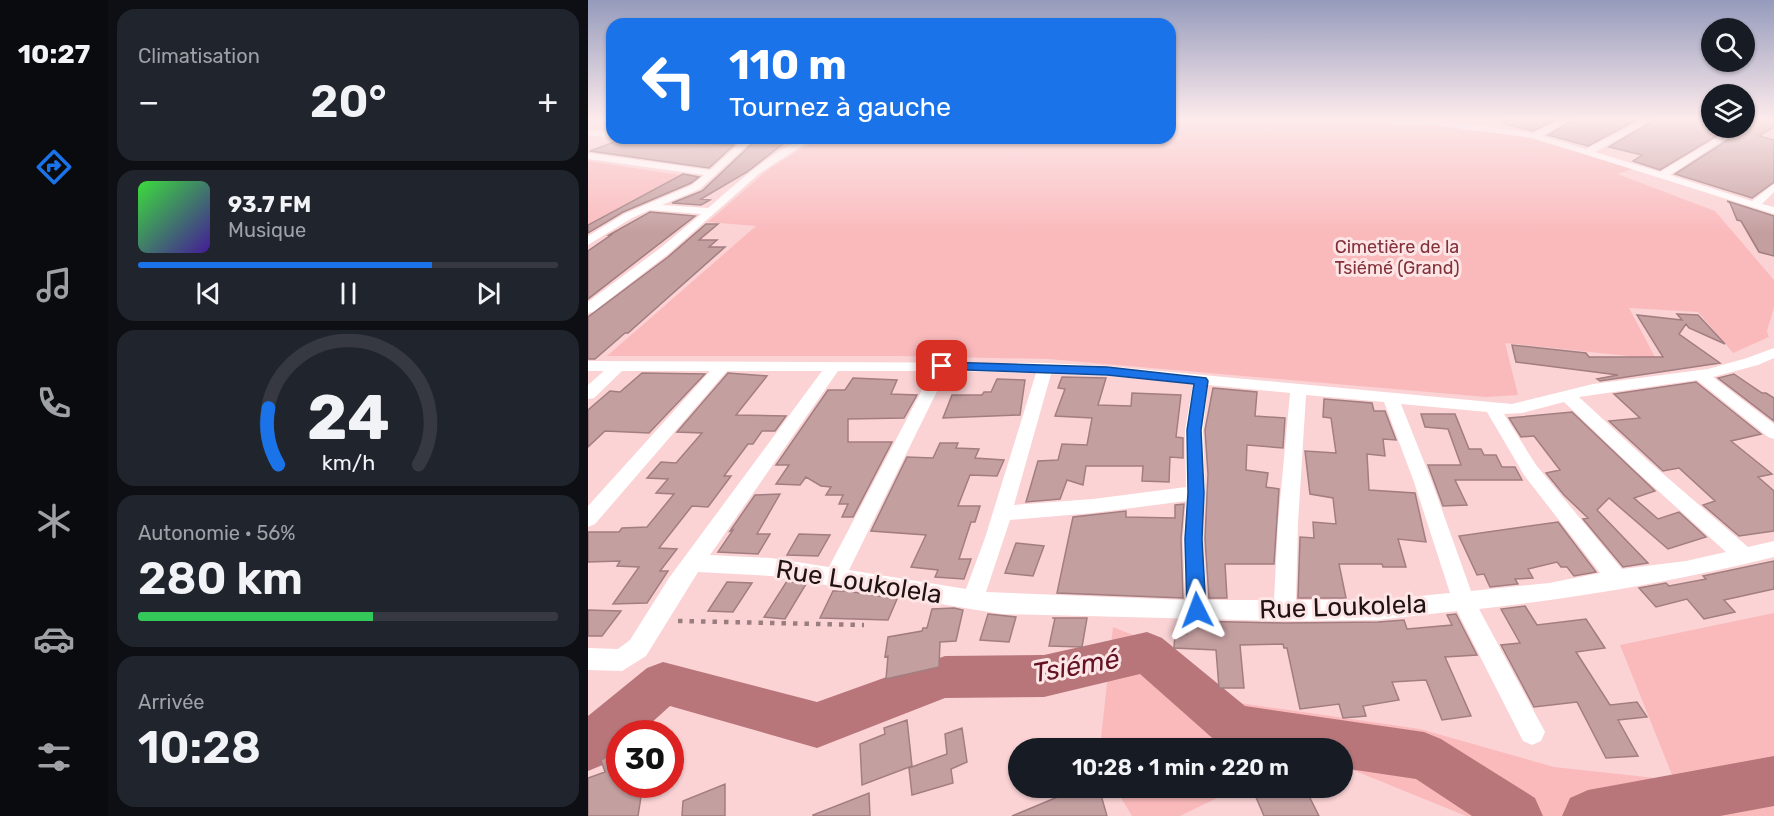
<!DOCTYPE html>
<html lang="fr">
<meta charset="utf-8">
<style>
body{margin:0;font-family:Rubik,sans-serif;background:#20242c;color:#f1f3f6;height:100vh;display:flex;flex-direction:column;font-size:22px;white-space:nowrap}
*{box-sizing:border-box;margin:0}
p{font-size:20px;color:#9ea1a6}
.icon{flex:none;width:33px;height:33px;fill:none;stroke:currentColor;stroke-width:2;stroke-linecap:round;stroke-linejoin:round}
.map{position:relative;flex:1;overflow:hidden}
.panel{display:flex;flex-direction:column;gap:9px;padding:9px;background:#0d0f14;width:480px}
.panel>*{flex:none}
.guide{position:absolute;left:18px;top:18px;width:570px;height:126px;border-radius:18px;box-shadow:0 2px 4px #0004;background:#1a73e8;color:#fff;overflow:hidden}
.fabs{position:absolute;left:1113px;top:18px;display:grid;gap:12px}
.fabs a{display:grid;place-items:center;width:54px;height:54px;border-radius:50%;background:#171b24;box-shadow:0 2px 4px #0004;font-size:30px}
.speed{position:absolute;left:18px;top:720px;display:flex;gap:12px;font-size:30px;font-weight:700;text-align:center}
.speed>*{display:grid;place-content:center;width:78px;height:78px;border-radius:50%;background:#171b24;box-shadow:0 2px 4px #0004;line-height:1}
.speed .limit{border:9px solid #d22;background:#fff;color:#111}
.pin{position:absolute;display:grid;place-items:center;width:51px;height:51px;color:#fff;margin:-26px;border-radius:12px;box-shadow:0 3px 9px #0006}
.me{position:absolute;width:66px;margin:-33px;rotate:357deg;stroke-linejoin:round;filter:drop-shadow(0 0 4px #0008)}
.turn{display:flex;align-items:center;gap:21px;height:126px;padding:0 24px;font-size:27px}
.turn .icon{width:78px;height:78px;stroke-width:2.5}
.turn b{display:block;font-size:42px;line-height:51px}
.big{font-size:45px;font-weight:600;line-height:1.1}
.panel .card{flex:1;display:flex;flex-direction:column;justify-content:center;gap:9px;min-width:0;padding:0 21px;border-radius:18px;background:#20242c}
.panel .dial{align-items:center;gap:0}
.dial svg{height:156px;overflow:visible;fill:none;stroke:#363941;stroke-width:7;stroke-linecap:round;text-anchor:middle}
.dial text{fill:#f1f3f6;stroke:none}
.song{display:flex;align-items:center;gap:18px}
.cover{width:72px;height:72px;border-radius:9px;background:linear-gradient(135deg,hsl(120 70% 55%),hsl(260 70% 35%))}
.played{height:6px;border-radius:3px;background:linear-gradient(90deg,#1a73e8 70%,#363941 70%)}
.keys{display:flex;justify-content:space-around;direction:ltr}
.heat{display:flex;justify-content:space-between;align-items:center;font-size:33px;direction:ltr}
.charge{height:9px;border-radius:4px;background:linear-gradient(90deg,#34c759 56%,#363941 0)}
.trip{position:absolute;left:420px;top:738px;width:345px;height:60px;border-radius:30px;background:#171b24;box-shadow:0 2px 4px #0004;font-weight:600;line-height:60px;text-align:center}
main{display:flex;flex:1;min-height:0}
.tab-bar{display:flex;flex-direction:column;width:108px;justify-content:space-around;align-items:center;background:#090b0e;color:#9ea1a6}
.tab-bar .icon{width:42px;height:42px}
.tab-bar .current{color:#1a73e8}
.tab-bar b{font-size:27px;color:#f1f3f6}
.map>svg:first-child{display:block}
.green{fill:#fababc}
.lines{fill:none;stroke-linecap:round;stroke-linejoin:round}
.river{fill:#b8767a;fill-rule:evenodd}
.building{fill:#c49fa0;stroke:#a27e80;stroke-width:1.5}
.path{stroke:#9a7e7f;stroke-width:4.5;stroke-dasharray:4.5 7;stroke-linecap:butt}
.minor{fill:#fff;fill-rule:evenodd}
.route{fill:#1a73e8;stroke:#114b97;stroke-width:1.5}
.labels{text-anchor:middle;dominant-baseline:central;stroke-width:6;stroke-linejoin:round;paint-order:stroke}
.far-park-label{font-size:18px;fill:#82313a;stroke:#fde5e6}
.near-street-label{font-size:26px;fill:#201314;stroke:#fde5e6}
.near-water-label{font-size:27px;font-style:italic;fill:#631321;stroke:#fde5e6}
</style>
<main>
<nav class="tab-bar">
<b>10:27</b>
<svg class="icon current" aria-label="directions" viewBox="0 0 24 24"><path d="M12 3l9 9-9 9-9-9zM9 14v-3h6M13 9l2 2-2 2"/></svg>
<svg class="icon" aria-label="music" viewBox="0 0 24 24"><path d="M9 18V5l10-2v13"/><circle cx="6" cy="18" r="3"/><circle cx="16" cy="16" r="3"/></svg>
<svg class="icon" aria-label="phone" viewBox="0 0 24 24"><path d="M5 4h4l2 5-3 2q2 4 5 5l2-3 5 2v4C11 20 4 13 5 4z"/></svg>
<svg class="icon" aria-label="climate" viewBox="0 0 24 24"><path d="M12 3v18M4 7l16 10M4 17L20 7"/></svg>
<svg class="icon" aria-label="car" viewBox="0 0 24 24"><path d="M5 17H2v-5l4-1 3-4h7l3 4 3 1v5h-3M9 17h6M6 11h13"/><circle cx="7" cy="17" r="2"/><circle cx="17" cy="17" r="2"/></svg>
<svg class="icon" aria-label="filters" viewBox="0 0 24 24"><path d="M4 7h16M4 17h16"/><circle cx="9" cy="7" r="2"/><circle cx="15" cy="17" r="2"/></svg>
</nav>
<section class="panel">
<div class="card"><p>Climatisation</p>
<div class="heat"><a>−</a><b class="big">20°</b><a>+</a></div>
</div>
<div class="card">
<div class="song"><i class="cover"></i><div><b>93.7 FM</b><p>Musique</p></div></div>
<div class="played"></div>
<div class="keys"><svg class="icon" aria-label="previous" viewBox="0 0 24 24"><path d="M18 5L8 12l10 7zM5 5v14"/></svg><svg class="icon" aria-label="pause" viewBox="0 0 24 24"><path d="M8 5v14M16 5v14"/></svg><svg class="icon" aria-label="next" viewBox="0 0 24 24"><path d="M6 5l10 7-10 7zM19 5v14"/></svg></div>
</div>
<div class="card dial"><svg viewBox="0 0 100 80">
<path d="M14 69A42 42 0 1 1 86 69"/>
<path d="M14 69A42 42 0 0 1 9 40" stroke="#1a73e8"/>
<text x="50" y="56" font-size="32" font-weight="700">24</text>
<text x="50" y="72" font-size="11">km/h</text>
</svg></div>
<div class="card"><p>Autonomie · 56%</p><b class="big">280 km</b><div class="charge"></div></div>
<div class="card"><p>Arrivée</p><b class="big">10:28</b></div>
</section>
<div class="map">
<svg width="1186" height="816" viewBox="0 0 1186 816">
<rect width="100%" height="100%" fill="#fbd3d5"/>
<!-- green -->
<path class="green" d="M582,119L846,126L892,130L938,137L1045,169L1029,174L1127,211L1186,280V307L1179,331L1181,337L1145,353L1110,312L1041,308L1068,359L917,343L930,395L898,397L460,359L309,356H19L168,226L120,222L181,169L231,138H582Z
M0,161L92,175L0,224Z
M1186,613V816H878L755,766L754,748H512L525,627L592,654L638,701L832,729L966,767L1086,780L1032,645Z
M527,788H650L592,816H544Z"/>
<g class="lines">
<!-- river -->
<path class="river" d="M559,632L574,638L657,706L836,732L853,739L947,798L955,816H884L828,779L754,768V748H640L631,744L552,674L456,697L357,698L229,748L82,706L51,734H32V751L17,764L0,771V716L59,668L75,662L229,702L357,656L456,655Z
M1186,756V806L1132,816H974L982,798L1000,790Z"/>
</g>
<!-- building -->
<path class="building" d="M916,119H969L945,131L916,124Z
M987,119H1050L1000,146L960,135Z
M1068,119H1124V128L1140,129L1072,170L1045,161L1054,155L1021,147Z
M1172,119H1186V127L1171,136L1186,140V182L1164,198L1087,174Z
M37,138H71L93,143L146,145L121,168L2,151Z
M200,140L159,172L113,199L122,200L113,205L84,203L114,191L166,142Z
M95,174L111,177L103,183L35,212L0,233V225Z
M1139,201L1186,216V256L1171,252L1153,221L1149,220L1142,203Z
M62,212L107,216L0,299V251L23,235H21Z
M118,224H130L111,240H129L121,247H137L40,333H37L7,359H0V317L80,257Z
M1089,314L1110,315L1137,344L1101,328L1098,324L1091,334L1132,363L1012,381L1009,379L1030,375L928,362L924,345L998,353L1001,357H1075L1049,315L1094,320Z
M54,373L117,374L61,433L17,431L0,447V410L22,391L32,392Z
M140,373L179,376L148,415L198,416L187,431H174L165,444H160L136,476H143L120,507L104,506L71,548L89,549L72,571H80L59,603L25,604L51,567L29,566L32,561L0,562V532H31L34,528L59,527L86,494L68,493L80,479L59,478L73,462L88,463L114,433L89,432Z
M1146,374L1174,393H1178L1186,398V421L1130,378Z
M474,377L518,378L510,405L543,406L544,393L593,395L588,437L595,438V458L582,457L581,482L554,481L555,466H498L495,485L479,480L472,499L438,502L450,461L470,460L474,444L499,445L504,418L467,416L477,389L470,388Z
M265,378L309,380L303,394L329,395L316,418L260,419V442H304L265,517H254L260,504H251L255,495H238L243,487L233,486L218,477L212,485L188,484L201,465H188L240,390H257Z
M409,379L437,380L432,415L355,418L364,395H394L396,392H403Z
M1108,382L1173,434L1143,441L1184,474L1170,477L1186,491V531L1151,536L1115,505L1127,501L1091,468L1075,471L1021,421L1052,418L1026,394Z
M625,388L669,392L667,416L697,418L695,448L659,445L658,470L680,473L678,487L691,489L686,564H637L639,598H621L617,539L620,474L617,430Z
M736,399L784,403L786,411H797L808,440L795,439L797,456L779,454L781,490L827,493L838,542L810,539L818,567H795L794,564H751L758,598H710L712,537L726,538L725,522L748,524L745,498L722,494L717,451L748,453L743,418L735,417Z
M984,412L1067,491L1046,498L1070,519L1091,512L1118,537L1080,549L1021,498L1009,510L1060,563L1035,567L995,519L1000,518L976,495L958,473L972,470L946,436L933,437L921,418Z
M833,414H867L881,449H893L896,455H908L914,467H927L934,480H867L879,505L855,506L840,465H873L860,429L837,427Z
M352,443H370L368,448L391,449L387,458L416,460L409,476L382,475L370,506H392L387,522H383L371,559H383L376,579L347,577L350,570L323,567L338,535L283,531L319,457L345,458Z
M192,494L169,534H182L170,554L130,552L145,530L142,531L167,495Z
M596,504L593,539L595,598L469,593L485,517L538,511V517L587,518V505Z
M970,522L1008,572L986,576L979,567H973L969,562L940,569L945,578L927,579L930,584L902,587L896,574L889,575L871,536Z
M211,534L242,535L230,556L199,555Z
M428,543L456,546L445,576L417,573Z
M1186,561V589L1136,600L1147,612L1116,619L1099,599L1068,607L1051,588L1078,583L1081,586L1118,579L1115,576Z
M199,581L218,584L197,619L176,617Z
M139,582L164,583L145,612L120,611Z
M245,591H259L309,599L300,620L232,618Z
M937,606L949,625L998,619L1017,648L988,652L1022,705L1049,702L1059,717L1030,720L1050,756L1018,758L989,702L946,707L913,645L932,643L913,609Z
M366,608L375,610L368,641L352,642L351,667L298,679L300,656L297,657L300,637L334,631L335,628H339L344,609Z
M0,610L33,611L14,636H0Z
M400,614L428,617L421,642L392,640Z
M868,614L889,655L857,657L883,716L854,720L838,680L804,682L811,700L775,706L778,716L755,718L751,704L712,709L699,648H696L695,644L652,645L656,688H631L628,650L586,648L587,634H599V621L697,623L790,622L816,620L819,629L864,625L859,615Z
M464,618H499L494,647L461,646L467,618Z
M319,720L324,766L274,785L272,744L297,734L296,728Z
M374,728L379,762L363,769L365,783L324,795L321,768L359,754L357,734Z
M32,748V784H55L50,816H0V778L17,772L13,760Z
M137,784V816H94L95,801Z
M483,788H511L519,816H424L484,791Z
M686,788H717L731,816H676L667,795Z
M281,793L282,816H225V815Z"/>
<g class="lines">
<!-- path -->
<path class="path" d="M90,621L276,625"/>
<!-- minor -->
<path class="minor" d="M0,119H24V122L0,125Z
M720,119H845L945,133L974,119H985L954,136L998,149L1055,119H1066L1007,152L1072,172L1145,128H1154L1082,175L1164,201L1186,184V192L1174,204L1186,207V214L945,138L845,125L724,121Z
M0,130L24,131V137L0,136Z
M89,138H167L112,189L74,205L120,208C143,188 197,138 226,138L172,173L79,255L5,312L0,313V302L71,249L113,214L62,210L44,218L0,245V236L36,214L104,185L116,175L0,159V153L122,170L152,143L93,141Z
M1186,348V358L1170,365L1125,377L1186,424V439L1180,437L1109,380L991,397L1059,460L1160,547L1186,541V557C1089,581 990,598 891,609L957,732L953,741L944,745L935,741L869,611L790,620L697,621L413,614L183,576L110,572L58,656L34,671L0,670V648L30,649L42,640L81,578L234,371H139L7,524L0,527V506L122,371H34L6,398L0,399V385L16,371H0V361L457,363L519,366L924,404L1005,384L1120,369L1159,358ZM250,371H344L241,567L183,558L122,555ZM359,371L448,373L397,538L378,589L261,570ZM463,374L519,376L605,384L597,430L598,487L505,499L426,505ZM620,385L702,393L690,523L686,600H619L615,539L617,493L615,430ZM718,395L796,402L826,482L862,593L790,600H708L710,523ZM976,402L1047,470L1138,552L1098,561L1034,569L948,465L916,414L934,413ZM813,404L899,412L936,475L1012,573L961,583L883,591L844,482ZM598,501L595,539L597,600L398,592L422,520L505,513Z"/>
</g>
<!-- sky -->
<linearGradient id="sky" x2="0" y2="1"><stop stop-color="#959bbc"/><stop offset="0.51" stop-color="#fdebec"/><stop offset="1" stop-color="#fdebec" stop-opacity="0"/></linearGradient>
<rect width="1186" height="233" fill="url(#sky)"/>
<!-- route -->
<path class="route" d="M354,362L519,367L618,378L620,381L613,430L616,493L614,539L618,610L615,616L609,618L602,616L599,610L597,539L600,493L599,430L606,384L519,375L350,369L348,366Z"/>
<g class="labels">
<!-- far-park labels -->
<g class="far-park-label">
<text x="809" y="247">Cimetière de la<tspan x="809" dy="21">Tsiémé (Grand)</tspan></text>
</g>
<!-- near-street labels -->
<g class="near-street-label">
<text transform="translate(271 582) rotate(9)">Rue Loukolela</text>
<text transform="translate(755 607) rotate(-2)">Rue Loukolela</text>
</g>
<!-- near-water labels -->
<g class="near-water-label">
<text transform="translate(488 666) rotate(-10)">Tsiémé</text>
</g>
</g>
</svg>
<div class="fabs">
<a><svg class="icon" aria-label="search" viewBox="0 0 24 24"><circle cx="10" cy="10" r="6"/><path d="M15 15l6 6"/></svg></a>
<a><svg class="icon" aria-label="layers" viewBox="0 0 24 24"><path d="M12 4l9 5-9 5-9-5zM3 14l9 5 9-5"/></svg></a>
</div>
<div class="speed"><div class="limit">30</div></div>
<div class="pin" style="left:354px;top:366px;background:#d93025"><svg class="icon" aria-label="arrive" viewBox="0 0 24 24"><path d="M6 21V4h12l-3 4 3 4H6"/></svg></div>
<svg class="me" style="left:609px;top:610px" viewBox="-20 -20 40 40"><path d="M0-17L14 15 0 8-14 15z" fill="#1a73e8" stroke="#fff" stroke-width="4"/></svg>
<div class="trip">10:28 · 1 min · 220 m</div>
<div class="guide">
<div class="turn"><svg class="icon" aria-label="left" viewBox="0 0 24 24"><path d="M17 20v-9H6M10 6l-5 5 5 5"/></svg><div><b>110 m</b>Tournez à gauche</div></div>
</div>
</div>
</main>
